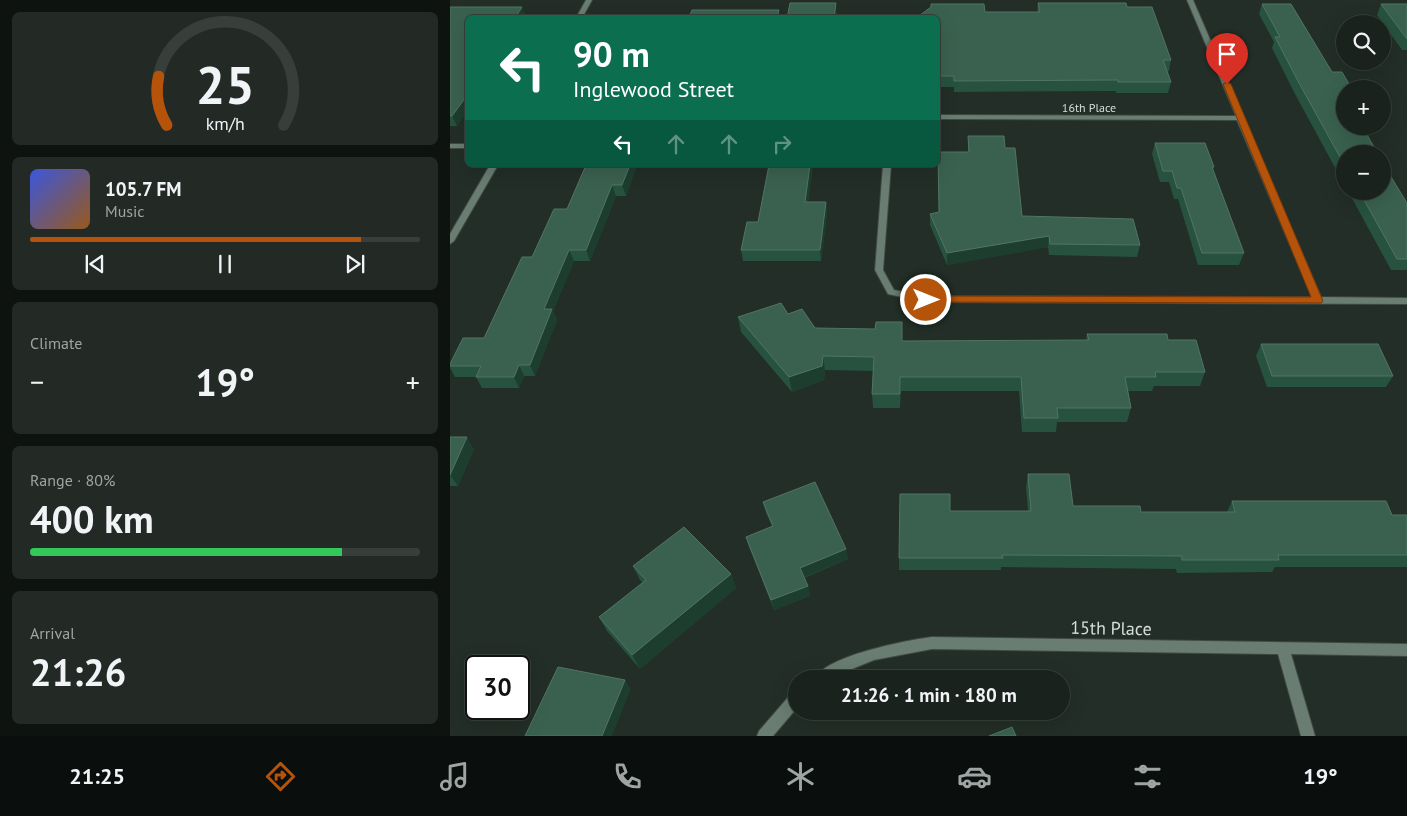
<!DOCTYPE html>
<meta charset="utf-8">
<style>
body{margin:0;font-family:"PT Sans",sans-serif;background:#232a26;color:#f1f3f6;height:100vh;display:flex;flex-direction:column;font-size:19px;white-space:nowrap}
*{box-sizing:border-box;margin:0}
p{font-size:16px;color:#9fa4a4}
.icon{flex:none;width:28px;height:28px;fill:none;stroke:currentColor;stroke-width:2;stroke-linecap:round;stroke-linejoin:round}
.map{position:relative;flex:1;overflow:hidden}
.details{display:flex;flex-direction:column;gap:12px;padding:12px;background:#0e1310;width:450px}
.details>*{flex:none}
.hud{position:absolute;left:15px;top:15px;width:475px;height:152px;border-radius:8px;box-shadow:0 5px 20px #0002,0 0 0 1px #383f3b;background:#0b6e4f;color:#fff;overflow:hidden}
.fabs{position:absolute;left:886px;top:15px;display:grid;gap:10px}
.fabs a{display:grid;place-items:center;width:55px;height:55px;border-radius:50%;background:#1a221d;box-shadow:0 5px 20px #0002,0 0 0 1px #383f3b;font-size:25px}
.speed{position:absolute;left:15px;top:655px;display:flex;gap:10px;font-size:25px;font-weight:700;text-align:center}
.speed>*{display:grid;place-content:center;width:65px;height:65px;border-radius:50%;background:#1a221d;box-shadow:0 5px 20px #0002,0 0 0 1px #383f3b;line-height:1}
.speed .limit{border:2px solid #111;border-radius:8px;background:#fff;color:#111}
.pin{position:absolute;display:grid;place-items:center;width:42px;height:42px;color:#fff;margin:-51px -21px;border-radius:50% 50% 50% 0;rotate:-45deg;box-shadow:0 0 5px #0007}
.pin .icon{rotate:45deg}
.me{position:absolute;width:55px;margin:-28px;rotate:90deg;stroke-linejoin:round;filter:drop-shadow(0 0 4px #0008)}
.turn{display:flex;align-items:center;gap:18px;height:105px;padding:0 25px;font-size:22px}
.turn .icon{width:65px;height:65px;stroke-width:2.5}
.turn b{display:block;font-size:35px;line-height:42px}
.lanes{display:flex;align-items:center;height:48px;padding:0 25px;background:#0003;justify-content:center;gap:25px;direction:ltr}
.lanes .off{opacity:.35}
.big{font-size:38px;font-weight:800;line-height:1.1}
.details .tile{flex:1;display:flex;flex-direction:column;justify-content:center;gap:8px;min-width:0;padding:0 18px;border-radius:8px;background:#232a26}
.details .dial{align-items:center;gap:0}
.dial svg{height:130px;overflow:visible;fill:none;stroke:#383f3b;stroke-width:7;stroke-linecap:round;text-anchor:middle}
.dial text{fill:#f1f3f6;stroke:none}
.song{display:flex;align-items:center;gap:15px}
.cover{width:60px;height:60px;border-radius:8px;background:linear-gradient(135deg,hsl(230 70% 55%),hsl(30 70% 35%))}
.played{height:5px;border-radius:2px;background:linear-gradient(90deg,#b45309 85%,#383f3b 85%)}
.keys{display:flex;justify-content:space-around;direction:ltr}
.heat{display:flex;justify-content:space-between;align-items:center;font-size:28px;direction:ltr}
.charge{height:8px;border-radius:4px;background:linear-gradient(90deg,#34c759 80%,#383f3b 0)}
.trip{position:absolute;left:338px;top:670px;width:282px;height:50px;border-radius:25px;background:#1a221d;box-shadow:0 5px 20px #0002,0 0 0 1px #383f3b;font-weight:800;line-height:50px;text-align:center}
.dock{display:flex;height:80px;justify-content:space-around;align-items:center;background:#0a0e0c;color:#9fa4a4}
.dock .icon{width:35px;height:35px}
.dock .current{color:#b45309}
.dock b{font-size:22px;color:#f1f3f6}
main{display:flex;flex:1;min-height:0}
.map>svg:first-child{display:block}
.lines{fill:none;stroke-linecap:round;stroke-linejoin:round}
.lane-casing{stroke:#3f4a43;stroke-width:2}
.street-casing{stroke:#3f4a43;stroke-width:2}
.lane{fill:#697d72;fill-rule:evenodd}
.street{fill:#697d72;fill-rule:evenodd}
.wall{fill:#27523f}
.shaded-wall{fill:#1d3d2e}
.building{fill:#3a614f;stroke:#527465}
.route{fill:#b45309;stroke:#753606}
.labels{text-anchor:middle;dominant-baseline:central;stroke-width:5;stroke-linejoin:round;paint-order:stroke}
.far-street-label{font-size:12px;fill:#d6ded9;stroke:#222e27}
.near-street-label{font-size:18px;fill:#d6ded9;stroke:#222e27}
</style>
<main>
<section class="details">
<div class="tile dial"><svg viewBox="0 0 100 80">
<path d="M14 69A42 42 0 1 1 86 69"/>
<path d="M14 69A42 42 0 0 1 9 39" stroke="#b45309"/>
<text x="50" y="56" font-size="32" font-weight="700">25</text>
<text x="50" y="72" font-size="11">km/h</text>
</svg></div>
<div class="tile">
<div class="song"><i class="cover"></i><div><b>105.7 FM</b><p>Music</p></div></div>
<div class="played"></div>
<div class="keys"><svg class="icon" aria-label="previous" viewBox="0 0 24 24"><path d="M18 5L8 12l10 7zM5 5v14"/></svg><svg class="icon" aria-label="pause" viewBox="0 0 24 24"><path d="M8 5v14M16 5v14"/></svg><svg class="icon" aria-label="next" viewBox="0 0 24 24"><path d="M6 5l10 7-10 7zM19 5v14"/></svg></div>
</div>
<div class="tile"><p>Climate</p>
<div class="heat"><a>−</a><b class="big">19°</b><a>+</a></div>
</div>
<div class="tile"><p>Range · 80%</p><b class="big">400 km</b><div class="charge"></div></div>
<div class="tile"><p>Arrival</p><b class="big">21:26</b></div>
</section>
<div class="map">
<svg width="957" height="736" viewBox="0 0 957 736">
<rect width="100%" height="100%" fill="#222e27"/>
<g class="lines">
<!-- lane casing -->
<g class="lane-casing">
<path id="lane" d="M0,144H18V148H0Z"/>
</g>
<!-- street casing -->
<g class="street-casing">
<path id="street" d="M136,0H142L132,18H126Z
M737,0H743L871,297L957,298V304L475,302L438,294L425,270L433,165H441L433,270L444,290L475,296L862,297L787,120L488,119V115L786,116Z
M40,165H48L4,241L0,244V234Z
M482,637L957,644V656L841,654L865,736H851L828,654L482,649L424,660L402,669L383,679H365C374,656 458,640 482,637Z
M346,692V709L323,736H307L309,731L341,694Z"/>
</g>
<!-- lane -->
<use href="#lane" class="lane"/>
<!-- street -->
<use href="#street" class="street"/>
</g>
<!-- wall -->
<path class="wall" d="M588,3L721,60L719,71H716L721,82L718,93H666V91L504,92V87H488V18L535,12H587Z
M812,4L895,126V186L845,94L822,48L824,42L809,14Z
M931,4H957V50H952L927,15Z
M0,7L76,16L18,18V109L7,126H0Z
M518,136L555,148L572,216L690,245L687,257L599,255L598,247L497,265L480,225V214L489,212L518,152Z
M705,143L764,167L763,170L794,253L789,265H748L728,199H724L719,182H710L702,154Z
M363,165L358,202H376L377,213L371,261H293L291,250L308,222Z
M186,168L176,196H166L140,261H124L103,311L107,320L85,376H74L69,388H32L26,377H5L0,368V364L34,338L82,257L117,209Z
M898,191H932L957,203V270H941Z
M338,314L365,328L452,341L636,340L637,334L718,340L755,372L750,386H704L702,391H678L681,408L677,422H607L606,432H572L569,391H451L450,408H423L422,394L423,371L375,370L374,380L342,392L291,332L288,317Z
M811,344L943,376L936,387H817L806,356Z
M0,437L24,449L8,486H0Z
M578,474L623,506L691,512H777L782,501L942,515H957V567H825L822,572L727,573L726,569L551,567V570H449V558L500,511H578L576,487Z
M313,502L396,549L398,559L354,578L358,586L360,596L324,610L299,547L296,537L322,526L316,513Z
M183,566L281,574L286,588L190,669L157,631L149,617L193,583L190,580Z"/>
<!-- shaded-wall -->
<path class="shaded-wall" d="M386,3L387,13V18H384Z
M72,7L76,16L74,18H65Z
M18,94V109L7,126L2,116Z
M180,165H185L186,168L176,196L172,185Z
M360,165H363L356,213L355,202Z
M162,185L166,196L140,261L136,250Z
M376,202L377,213L371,261L370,250Z
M599,236L598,247L497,265V253Z
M119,250L124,261L103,311L107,320L85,376L80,365L94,309Z
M373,356L375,370L374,380L342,392L339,377Z
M69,365L74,376L69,388L64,377Z
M450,377L451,391L450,408Z
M17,437L24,449L8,486L0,475Z
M396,549L398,559L352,578L350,568Z
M281,574L286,588L190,669L182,655Z
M358,586L360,596L324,610L321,600Z
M175,680L181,689L162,736H152Z"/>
<!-- building -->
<path class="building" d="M340,3H386L384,18H337Z
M588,3H676L677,7H702L721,60H713L721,82H668V80L504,81V76H488V18H466L481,7V4H534L535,12H590Z
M812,4H841L882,72H892L902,89H895V126H912L928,154H895V166L849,83L825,37H830Z
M931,4H957V39Z
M0,7H72L65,18H18V94L2,116H0Z
M242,10H329L327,18H239Z
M518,136H554L555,148H565L572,216L683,219L690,245L600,244L599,236L497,253L480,214L489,212L488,152H519Z
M705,143H755L764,167H762L794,253H752L731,188H727L722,171H713Z
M932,162L957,203V259H947L909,191H932Z
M136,165H180L172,185H162L136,250H119L94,309H102L80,365H69L64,377H26L31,366H0V364L13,338H34L72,257H82L104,209H117Z
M319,165H360L355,202H376L370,250H291L297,222H308Z
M331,303L338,314L352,309L365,328L425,329L426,322H452V341L639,340L637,334H717L718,340H746L755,372H705L706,377H675L681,408H607L608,418H574L571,377H450V394H422L424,357L373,356L372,366L339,377L288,317Z
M811,344H928L943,376H822Z
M0,437H17L0,475Z
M578,474H619L623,506H690L691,512H785L782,501H936L942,515H957V555H828L829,560H732V556L552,555L553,558H449L450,494H500V511H581Z
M365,482L396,549L350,568L358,586L321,600L296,537L323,526L313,502Z
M234,527L281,574L182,655L149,617L196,580L183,566Z
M108,667L175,680L152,736H75Z
M562,727L566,736H539Z"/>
<!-- route -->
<path class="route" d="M777,82L781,84L873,301L871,303L472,302L470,300L476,296L861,297L773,84Z"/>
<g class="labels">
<!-- far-street labels -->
<g class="far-street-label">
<text x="639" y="107">16th Place</text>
</g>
<!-- near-street labels -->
<g class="near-street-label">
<text transform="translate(661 628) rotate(1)">15th Place</text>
</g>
</g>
</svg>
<div class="fabs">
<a><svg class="icon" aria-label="search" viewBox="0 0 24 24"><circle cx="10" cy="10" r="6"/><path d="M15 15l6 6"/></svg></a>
<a>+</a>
<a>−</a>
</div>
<div class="speed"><div class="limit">30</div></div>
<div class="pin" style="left:777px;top:84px;background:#d93025"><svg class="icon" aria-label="arrive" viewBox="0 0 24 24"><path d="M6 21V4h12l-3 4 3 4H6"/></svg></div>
<svg class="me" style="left:476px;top:300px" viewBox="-20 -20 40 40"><circle r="17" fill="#b45309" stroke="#fff" stroke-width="3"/><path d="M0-11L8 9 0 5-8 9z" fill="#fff"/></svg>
<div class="trip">21:26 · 1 min · 180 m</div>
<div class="hud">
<div class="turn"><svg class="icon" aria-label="left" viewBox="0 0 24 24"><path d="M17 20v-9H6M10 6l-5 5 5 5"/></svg><div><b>90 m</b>Inglewood Street</div></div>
<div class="lanes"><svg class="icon" aria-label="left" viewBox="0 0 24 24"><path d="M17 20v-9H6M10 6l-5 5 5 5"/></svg><svg class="icon off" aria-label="ahead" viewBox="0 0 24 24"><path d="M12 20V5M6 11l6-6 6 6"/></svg><svg class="icon off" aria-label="ahead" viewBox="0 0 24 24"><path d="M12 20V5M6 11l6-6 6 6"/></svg><svg class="icon off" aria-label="right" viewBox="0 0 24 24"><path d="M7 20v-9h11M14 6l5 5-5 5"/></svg></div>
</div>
</div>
</main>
<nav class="dock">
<b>21:25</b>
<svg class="icon current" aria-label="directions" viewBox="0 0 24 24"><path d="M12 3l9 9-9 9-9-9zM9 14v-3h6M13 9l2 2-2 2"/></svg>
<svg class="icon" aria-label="music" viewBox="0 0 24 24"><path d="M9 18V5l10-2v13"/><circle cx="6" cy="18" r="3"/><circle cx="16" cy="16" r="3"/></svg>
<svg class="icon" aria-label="phone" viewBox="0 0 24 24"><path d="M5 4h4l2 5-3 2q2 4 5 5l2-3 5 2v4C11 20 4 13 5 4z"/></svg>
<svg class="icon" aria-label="climate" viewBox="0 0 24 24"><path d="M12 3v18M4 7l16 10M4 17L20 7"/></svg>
<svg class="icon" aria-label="car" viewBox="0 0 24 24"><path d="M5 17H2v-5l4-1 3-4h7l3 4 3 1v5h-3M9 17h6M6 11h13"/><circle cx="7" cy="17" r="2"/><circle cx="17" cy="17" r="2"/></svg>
<svg class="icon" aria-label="filters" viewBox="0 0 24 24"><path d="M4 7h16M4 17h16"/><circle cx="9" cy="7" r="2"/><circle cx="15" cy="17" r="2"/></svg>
<b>19°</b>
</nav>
